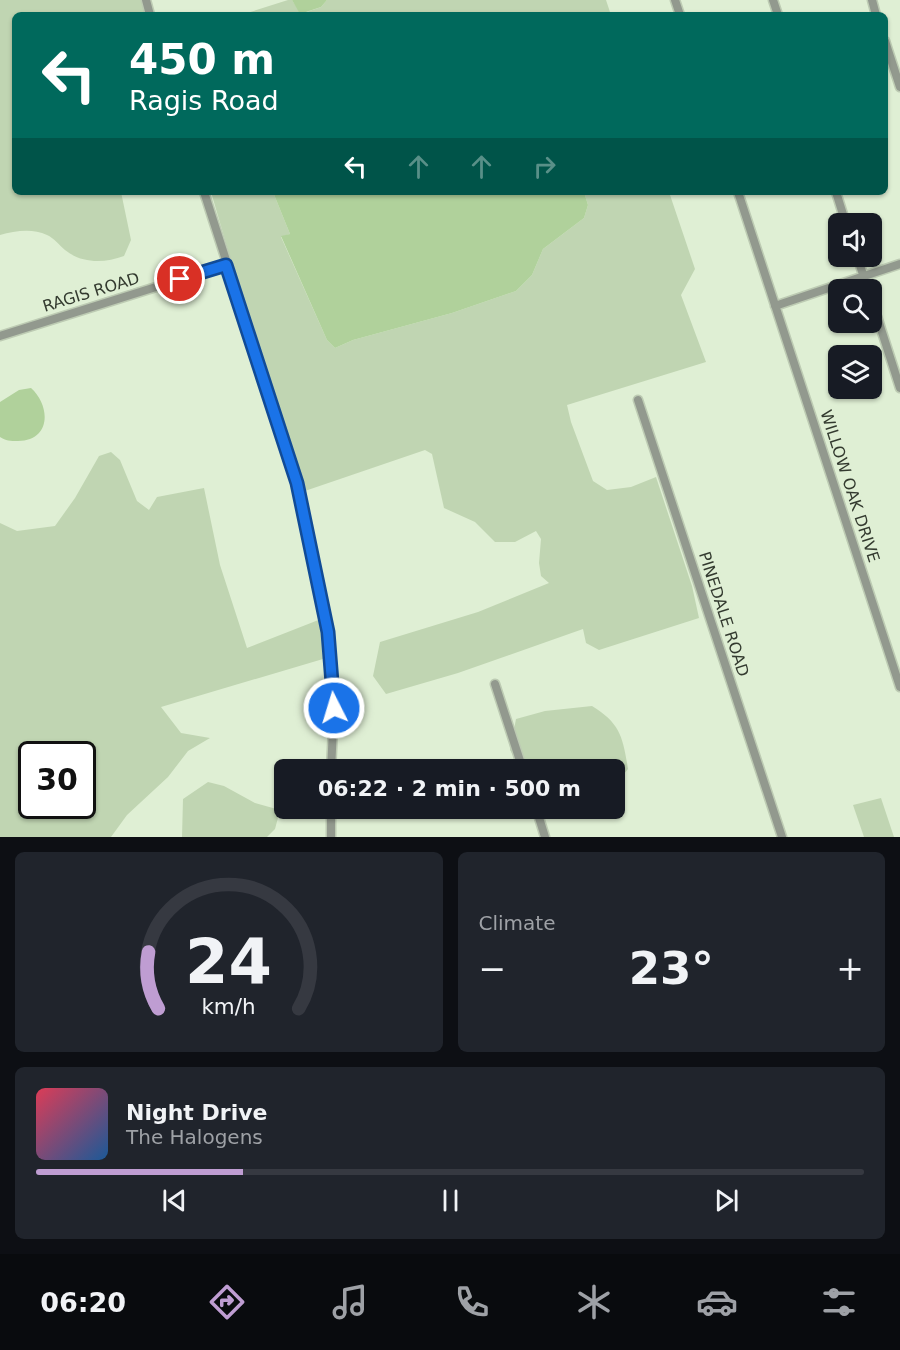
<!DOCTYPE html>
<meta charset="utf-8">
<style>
body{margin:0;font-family:"DejaVu Sans",sans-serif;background:#20242c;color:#f1f3f6;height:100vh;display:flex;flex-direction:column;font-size:22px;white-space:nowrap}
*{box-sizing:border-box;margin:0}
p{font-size:20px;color:#9ea1a6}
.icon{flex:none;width:33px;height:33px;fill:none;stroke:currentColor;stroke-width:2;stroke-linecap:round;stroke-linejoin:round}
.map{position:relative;height:837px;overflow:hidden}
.panel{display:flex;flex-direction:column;gap:15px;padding:15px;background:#0d0f14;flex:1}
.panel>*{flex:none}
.banner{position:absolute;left:12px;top:12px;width:876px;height:183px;border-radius:9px;box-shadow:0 2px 4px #0004;background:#00695c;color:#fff;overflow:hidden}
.buttons{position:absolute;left:828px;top:213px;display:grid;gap:12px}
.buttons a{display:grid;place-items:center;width:54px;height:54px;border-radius:9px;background:#171b24;box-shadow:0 2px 4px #0004;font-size:30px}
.speed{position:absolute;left:18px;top:741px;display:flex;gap:12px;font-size:30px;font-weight:700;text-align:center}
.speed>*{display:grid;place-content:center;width:78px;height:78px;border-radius:50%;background:#171b24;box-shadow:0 2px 4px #0004;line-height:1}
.speed .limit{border:3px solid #111;border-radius:9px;background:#fff;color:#111}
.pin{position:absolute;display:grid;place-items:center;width:51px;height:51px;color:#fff;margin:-26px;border:3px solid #fff;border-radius:50%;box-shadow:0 2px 6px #0007}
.me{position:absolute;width:66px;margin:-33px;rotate:355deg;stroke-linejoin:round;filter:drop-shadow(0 0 4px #0008)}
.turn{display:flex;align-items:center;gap:21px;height:126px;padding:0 18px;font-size:27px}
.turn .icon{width:78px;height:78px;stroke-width:2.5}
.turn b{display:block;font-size:42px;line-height:51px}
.lanes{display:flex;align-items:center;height:57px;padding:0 18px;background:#0003;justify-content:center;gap:30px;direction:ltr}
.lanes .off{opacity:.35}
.big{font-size:45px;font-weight:800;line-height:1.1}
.panel .card{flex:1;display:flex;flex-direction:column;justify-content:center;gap:9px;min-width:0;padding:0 21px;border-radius:9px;background:#20242c}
.panel .dial{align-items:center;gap:0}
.dial svg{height:156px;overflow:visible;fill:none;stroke:#363941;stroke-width:7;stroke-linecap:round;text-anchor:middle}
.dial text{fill:#f1f3f6;stroke:none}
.song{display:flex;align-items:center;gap:18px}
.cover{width:72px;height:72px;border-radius:9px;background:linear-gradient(135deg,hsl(350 70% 55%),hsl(210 70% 35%))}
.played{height:6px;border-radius:3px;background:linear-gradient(90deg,#bf9dd2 25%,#363941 25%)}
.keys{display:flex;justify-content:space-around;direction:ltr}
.heat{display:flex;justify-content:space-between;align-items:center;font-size:33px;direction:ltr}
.panel .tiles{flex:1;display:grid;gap:15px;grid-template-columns:1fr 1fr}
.card:last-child{grid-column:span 2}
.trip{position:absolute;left:274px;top:759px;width:351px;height:60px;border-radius:9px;background:#171b24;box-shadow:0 2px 4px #0004;font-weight:800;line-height:60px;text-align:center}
.dock{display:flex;height:96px;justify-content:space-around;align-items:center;background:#090b0e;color:#9ea1a6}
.dock .icon{width:42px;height:42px}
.dock .current{color:#bf9dd2}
.dock b{font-size:27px;color:#f1f3f6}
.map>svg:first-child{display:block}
.green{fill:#c0d5b2;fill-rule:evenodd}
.water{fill:#b0d19b}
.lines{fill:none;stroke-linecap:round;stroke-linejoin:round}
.minor-casing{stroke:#bdcbb3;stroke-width:11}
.minor{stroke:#92998e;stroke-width:8}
.route-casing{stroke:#114b97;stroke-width:15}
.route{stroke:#1a73e8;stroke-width:10}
.labels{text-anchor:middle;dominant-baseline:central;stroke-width:6;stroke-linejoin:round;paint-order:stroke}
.street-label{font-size:16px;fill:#333a2f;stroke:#dfefd4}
</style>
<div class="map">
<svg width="900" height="837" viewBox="0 0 900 837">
<rect width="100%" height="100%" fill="#dfefd4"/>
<!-- green -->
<path class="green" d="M0,0H145L150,15H15V192H121L131,240L124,256C105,263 82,264 65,250C59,245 54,238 47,235C32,228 15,231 0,235Z
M288,0H292L301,14L321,7L327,0H606L611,15H241Z
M211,192H273L290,234L281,237L327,340L335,348L353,340L452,313L516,291L532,275L543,249L584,218L588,205L584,192H669L695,269L681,295L706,362L567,405L571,422L593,481L607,490L631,487L656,477L692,586L699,618L599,650L586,643L583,629L458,673L386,694L373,676L380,642L478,612L549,583L541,576L539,563L541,539L536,531L515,542H495L475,522L444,508L432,454L425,450L299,493Z
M111,452L120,460L137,501L149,510L157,497L204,488L220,565L247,648L321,619L323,659L161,707L181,733L210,738L188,751L168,777L127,815L111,837H0V523L17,531L55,526L75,498L99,456ZM32,754H82V806H32Z
M592,706C620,723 623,737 628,769L615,785V770L522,769L510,750L516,719L545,711Z
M208,782L224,786L255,803L280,810L275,829L267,837H182L183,799Z
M881,798L894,837H864L853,805Z
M543,809H583L574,818L545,811Z"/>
<!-- water -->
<path class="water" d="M292,0H327L321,7L300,14Z
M273,192H584L588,205L584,218L543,249L532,275L516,291L452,313L353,340L335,348L327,340L281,236L290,234Z
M31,388C51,406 51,441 18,441C10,441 6,441 0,437V402L19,390Z"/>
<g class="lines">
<!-- minor casing -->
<g class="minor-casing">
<path id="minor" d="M146,0L150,15
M675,0L680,15
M773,0L778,15
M872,0L876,15
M885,41L900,87
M204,192L298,483L328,632L334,708L331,770
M738,192L900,687
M836,192L846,224
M857,256L868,290
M872,301L900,388
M775,306L900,264
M0,336L226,265
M638,400L782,837
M495,684L523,770
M331,808V837
M536,808L545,837"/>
</g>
<!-- minor -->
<use href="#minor" class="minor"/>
</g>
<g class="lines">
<!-- route casing -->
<g class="route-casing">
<path id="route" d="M180,279L226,265L297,483L328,632L334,708"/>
</g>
<!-- route -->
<use href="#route" class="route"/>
</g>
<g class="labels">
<!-- street labels -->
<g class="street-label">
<text transform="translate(91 292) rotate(-17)">RAGIS ROAD</text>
<text transform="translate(850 486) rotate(72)">WILLOW OAK DRIVE</text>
<text transform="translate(724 614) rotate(72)">PINEDALE ROAD</text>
</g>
</g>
</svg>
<div class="buttons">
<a><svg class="icon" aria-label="sound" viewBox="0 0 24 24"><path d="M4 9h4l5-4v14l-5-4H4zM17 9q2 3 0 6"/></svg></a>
<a><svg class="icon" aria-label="search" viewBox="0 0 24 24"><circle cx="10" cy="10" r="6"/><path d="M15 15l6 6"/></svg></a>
<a><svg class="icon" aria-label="layers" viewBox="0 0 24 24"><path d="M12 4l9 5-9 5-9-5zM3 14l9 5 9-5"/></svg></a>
</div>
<div class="speed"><div class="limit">30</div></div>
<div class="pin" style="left:180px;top:279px;background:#d93025"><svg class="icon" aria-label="arrive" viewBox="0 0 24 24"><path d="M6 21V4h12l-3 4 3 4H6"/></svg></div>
<svg class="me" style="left:334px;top:708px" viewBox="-20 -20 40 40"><circle r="17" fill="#1a73e8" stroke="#fff" stroke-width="3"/><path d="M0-11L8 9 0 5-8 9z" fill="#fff"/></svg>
<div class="trip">06:22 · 2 min · 500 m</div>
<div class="banner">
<div class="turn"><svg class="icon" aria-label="left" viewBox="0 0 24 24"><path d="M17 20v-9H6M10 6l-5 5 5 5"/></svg><div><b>450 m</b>Ragis Road</div></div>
<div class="lanes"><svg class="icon" aria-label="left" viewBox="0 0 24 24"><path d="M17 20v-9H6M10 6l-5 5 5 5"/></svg><svg class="icon off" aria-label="ahead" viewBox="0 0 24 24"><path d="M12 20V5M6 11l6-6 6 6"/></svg><svg class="icon off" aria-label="ahead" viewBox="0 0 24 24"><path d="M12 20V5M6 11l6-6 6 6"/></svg><svg class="icon off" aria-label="right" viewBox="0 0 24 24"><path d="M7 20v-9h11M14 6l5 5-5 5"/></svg></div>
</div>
</div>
<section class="panel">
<div class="tiles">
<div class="card dial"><svg viewBox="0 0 100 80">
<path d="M14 69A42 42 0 1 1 86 69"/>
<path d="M14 69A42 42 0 0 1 9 40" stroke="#bf9dd2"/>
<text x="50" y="56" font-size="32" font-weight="700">24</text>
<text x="50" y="72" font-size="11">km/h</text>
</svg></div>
<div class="card"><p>Climate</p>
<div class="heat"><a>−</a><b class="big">23°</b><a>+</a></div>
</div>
<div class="card">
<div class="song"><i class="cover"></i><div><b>Night Drive</b><p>The Halogens</p></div></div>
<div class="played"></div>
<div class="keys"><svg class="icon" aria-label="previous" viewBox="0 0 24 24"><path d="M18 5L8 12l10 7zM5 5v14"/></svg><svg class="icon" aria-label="pause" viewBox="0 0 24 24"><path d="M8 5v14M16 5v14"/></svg><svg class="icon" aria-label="next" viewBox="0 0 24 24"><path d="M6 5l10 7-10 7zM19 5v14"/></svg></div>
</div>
</div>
</section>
<nav class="dock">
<b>06:20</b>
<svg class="icon current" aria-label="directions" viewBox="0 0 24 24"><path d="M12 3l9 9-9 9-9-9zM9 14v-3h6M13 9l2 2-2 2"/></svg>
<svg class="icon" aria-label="music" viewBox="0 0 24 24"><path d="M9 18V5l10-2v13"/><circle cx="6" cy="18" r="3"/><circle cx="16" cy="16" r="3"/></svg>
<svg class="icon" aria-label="phone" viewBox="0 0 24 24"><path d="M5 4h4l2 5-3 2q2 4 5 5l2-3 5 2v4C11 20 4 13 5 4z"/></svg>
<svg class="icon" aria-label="climate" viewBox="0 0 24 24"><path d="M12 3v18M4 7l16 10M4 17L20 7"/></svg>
<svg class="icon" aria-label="car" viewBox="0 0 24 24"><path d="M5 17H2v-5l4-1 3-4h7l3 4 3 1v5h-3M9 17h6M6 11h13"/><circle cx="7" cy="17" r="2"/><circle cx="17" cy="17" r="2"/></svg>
<svg class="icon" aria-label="filters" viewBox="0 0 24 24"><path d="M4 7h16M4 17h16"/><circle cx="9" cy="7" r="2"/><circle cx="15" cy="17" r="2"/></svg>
</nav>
